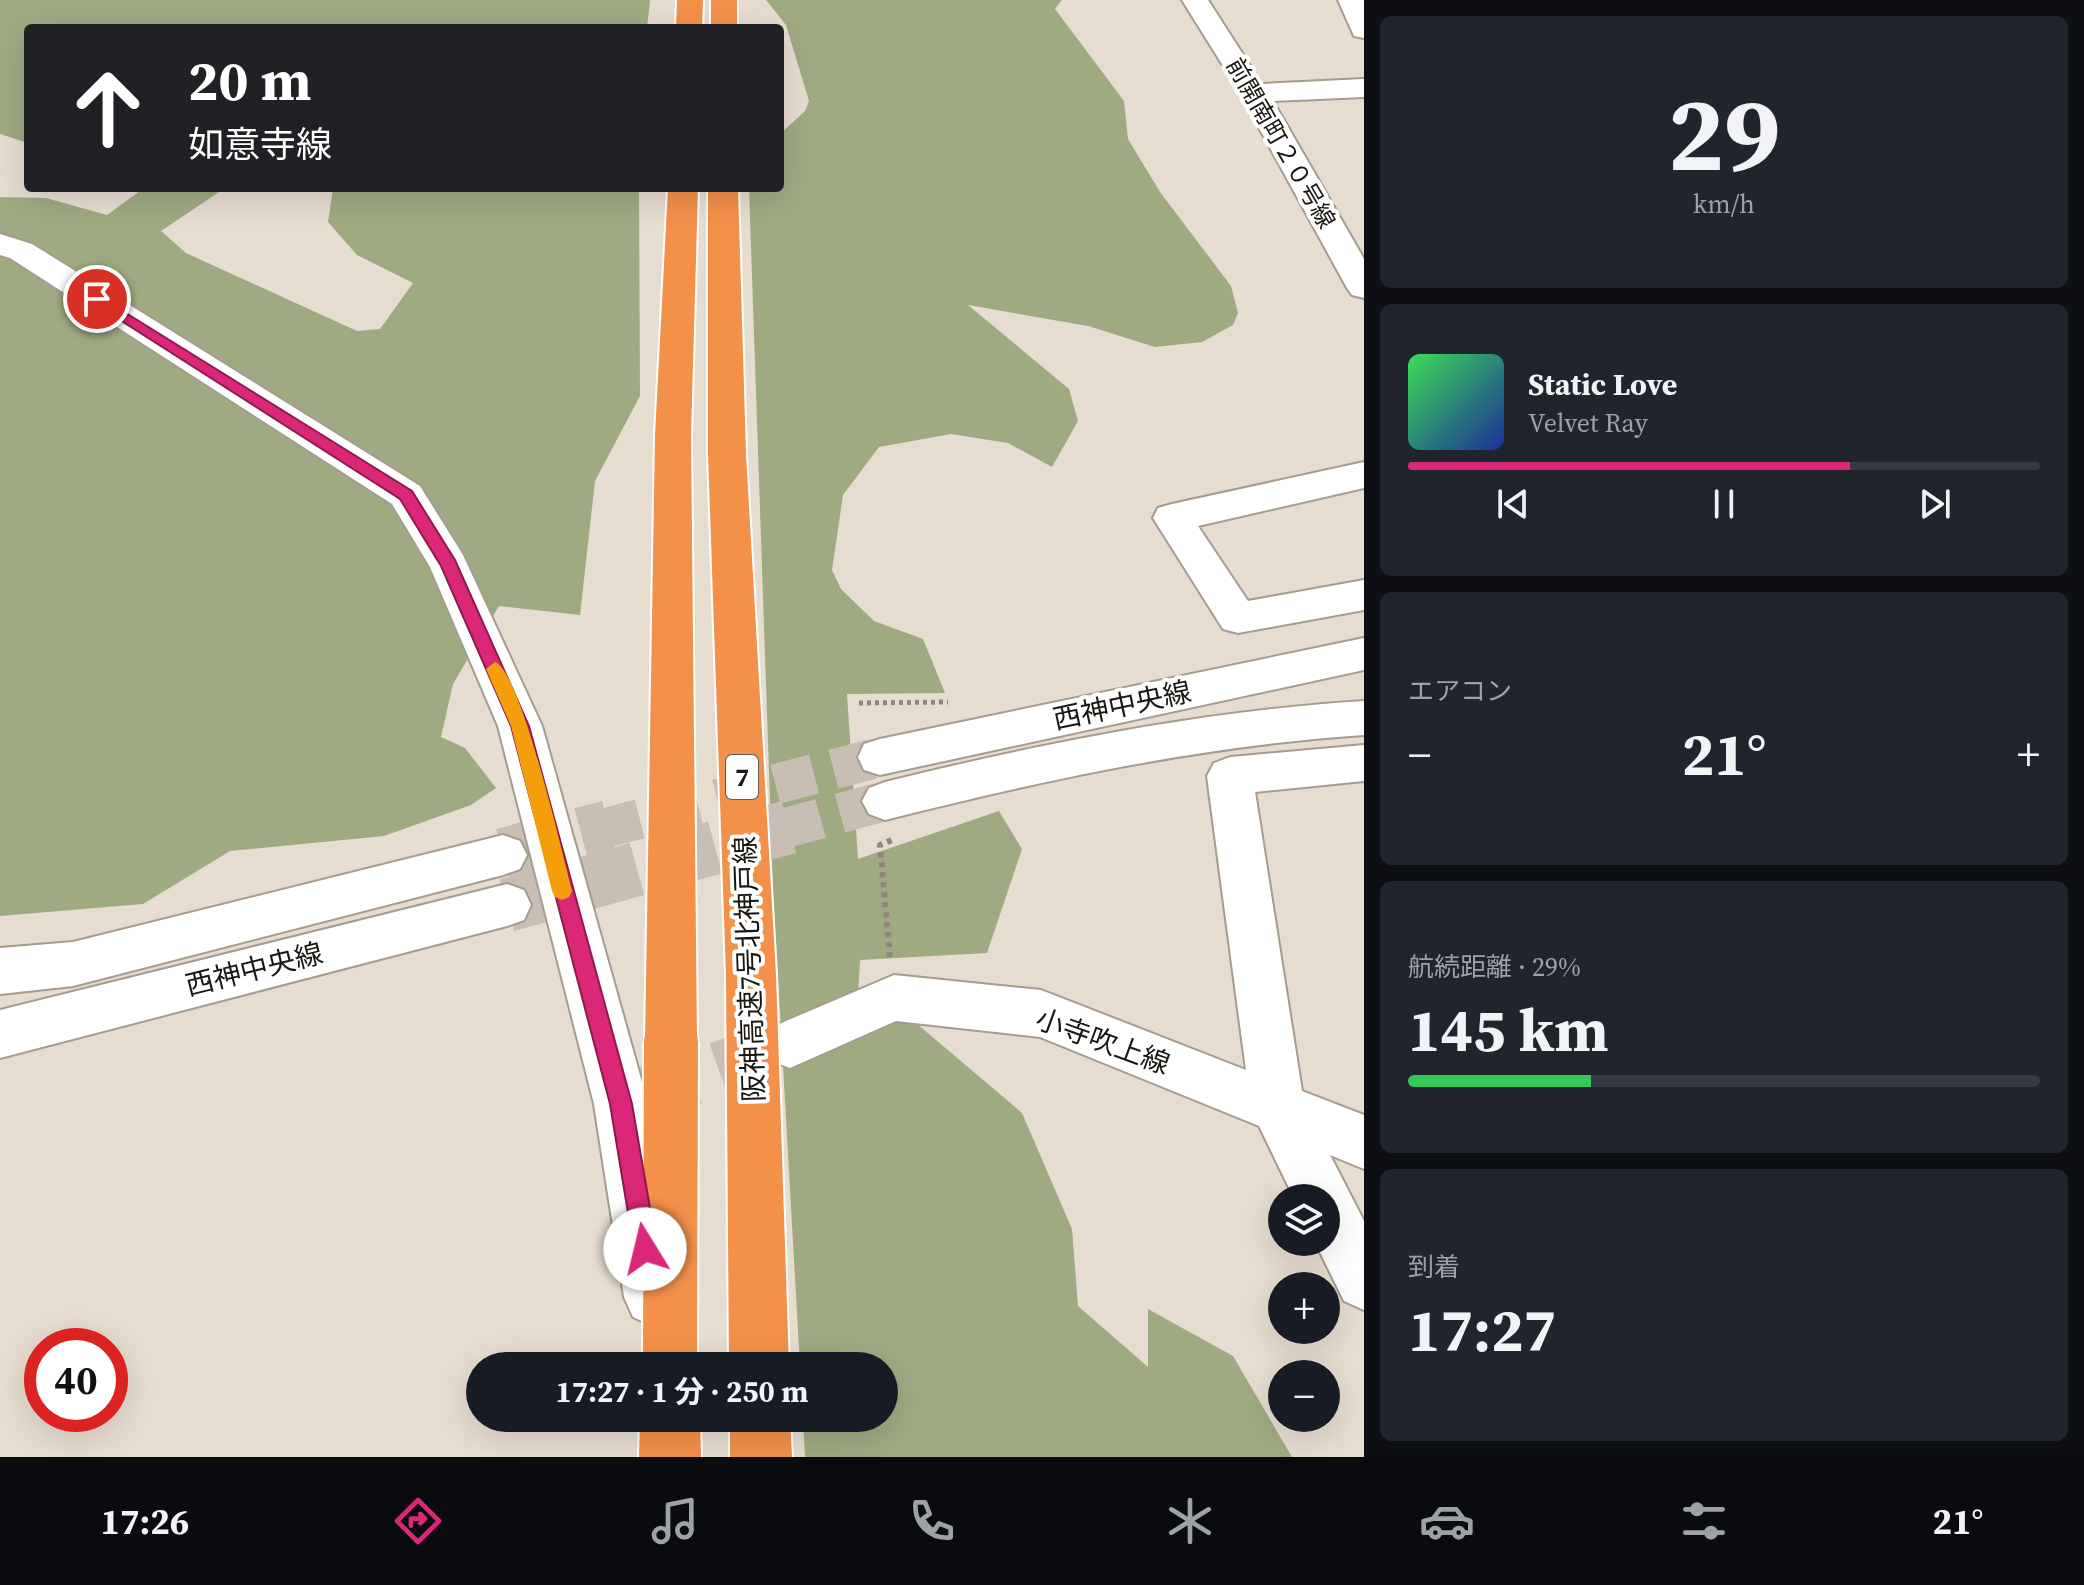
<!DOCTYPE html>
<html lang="ja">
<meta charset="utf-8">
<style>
body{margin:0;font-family:"Source Serif 4","Noto Sans JP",serif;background:#20242c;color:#f1f3f6;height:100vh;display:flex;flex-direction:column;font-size:30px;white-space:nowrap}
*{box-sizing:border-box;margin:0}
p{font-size:26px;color:#9ea1a6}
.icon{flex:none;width:44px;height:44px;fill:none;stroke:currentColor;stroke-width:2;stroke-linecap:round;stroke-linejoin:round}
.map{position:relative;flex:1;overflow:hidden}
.panel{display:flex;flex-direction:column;gap:16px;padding:16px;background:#0d0f14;width:720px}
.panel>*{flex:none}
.top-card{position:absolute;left:24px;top:24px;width:760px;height:168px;border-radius:8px;box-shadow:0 8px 32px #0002;background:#202124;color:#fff;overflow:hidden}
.controls{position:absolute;left:1268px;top:1184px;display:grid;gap:16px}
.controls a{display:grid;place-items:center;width:72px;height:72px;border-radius:50%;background:#171b24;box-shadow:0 8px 32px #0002;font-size:40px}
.speed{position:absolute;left:24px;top:1328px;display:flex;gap:16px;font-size:40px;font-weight:700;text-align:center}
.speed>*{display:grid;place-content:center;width:104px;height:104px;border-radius:50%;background:#171b24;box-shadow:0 8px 32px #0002;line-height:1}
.speed .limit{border:12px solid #d22;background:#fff;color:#111}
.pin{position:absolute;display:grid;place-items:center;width:68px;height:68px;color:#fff;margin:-34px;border:4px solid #fff;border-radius:50%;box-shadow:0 2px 8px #0007}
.me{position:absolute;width:88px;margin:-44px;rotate:351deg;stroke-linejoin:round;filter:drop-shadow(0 0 6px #0008)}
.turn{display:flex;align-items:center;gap:28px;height:168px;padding:0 32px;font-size:36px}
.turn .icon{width:104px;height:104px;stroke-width:2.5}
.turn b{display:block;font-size:56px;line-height:68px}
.big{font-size:60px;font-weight:700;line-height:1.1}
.panel .tile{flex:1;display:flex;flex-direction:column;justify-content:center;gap:12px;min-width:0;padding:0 28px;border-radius:12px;background:#20242c}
.panel .dial{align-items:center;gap:0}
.dial b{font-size:104px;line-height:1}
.song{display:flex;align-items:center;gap:24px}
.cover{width:96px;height:96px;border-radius:12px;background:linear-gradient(135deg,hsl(130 70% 55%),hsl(230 70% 35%))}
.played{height:8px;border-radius:4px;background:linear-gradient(90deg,#db2777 70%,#363941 70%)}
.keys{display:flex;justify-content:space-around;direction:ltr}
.heat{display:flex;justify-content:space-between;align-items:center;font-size:44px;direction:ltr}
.charge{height:12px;border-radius:6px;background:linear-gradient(90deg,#34c759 29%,#363941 0)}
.trip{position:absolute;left:466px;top:1352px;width:432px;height:80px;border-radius:40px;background:#171b24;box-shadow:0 8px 32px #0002;font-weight:700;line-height:80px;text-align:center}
.tab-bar{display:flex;height:128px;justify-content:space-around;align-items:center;background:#090b0e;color:#9ea1a6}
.tab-bar .icon{width:56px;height:56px}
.tab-bar .on{color:#db2777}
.tab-bar b{font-size:36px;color:#f1f3f6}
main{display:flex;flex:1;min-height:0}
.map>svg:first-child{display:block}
.forest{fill:#9faa82}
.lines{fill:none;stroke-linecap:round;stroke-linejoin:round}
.minor-tunnel-far1{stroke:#c8beb4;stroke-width:40;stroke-dasharray:40 20;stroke-linecap:butt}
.minor-tunnel{stroke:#c8beb4;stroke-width:54;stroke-dasharray:54 27;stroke-linecap:butt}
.minor-casing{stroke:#a59b8f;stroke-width:4}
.highway-casing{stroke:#fff;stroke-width:4}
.path-far1{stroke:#8f877f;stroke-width:5;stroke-dasharray:4 4;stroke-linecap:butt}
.path{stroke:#8f877f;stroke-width:6;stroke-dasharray:5 5;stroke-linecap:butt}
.minor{fill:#fff;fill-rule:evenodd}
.highway{fill:#f3904a;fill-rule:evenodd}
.highway-bridge-casing{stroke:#fff;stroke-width:58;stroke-linecap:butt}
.highway-bridge{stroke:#f3904a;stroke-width:54}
.route{fill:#db2777;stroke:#8e194d;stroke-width:2}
.slow{fill:#f59e0b}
.labels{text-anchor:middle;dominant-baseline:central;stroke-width:8;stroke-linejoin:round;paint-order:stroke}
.far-street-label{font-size:24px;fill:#1a1612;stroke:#fff}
.shield{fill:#fff;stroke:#5f5c59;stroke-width:2}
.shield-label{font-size:26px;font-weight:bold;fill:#1a1612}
.street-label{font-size:28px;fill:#1a1612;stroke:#fff}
</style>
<main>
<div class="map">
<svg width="1364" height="1457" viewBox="0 0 1364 1457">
<rect width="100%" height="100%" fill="#e7dcd0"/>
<!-- forest -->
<path class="forest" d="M0,0H650L647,28H28V143L0,134Z
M766,0H1062L1055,9L1124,101L1128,139L1160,192L1231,286L1238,313L1233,325L1202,342L1155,347L1088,326L968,305L1069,389L1078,421L1052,467L1008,443L951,434L879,447L843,495L832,570L841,589L874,621L923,639L945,693L847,694L858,859L999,811L1022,849L987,953L860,960L858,996L910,1018L1022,1113L1072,1229L1078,1306L1148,1367V1309L1233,1356L1292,1457H805L803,1418H884V1366H800L773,889L749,188H780V134L805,111L809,101L786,25Z
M144,188H225L161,231L186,253L357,331L380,329L413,283L357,255L328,222L333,188H639L640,396L595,481L580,615L499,606L453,684L441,737L465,748L496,788L471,805L384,836L230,851L143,904L0,916V197L46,198L107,215Z"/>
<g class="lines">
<!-- minor-tunnel-far1 -->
<path class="minor-tunnel-far1" d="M601,829L880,757
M782,829L885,801"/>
<!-- minor-tunnel -->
<path class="minor-tunnel" d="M503,855L609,827
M507,905L789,827
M642,1096L781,1047"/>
<!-- minor casing -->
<g class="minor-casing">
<path id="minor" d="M1182,0H1208L1262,84L1364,79V97L1273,101L1364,259V298L1352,295L1347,288L1240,93Z
M1338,0H1364V38L1354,36Z
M0,234L32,244L420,486L463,555L542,726L648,1104L682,1297L673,1317L653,1326L633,1317L624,1297L594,1104L498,726L430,567L392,504L10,258L0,255Z
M1364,462V488L1198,526L1248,601L1364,580V610L1238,633L1223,629L1153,518L1158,508L1172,504Z
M1364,638V670L880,775L864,770L858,757L864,744L880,739Z
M1364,701V735C1201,746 1043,780 885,820L869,814L862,801L869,788L885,782C1043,743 1201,711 1364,701Z
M1364,745V781L1255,792L1302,1091L1364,1115V1169L1330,1155L1364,1221V1310L1344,1301L1315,1242H1326V1198H1294L1259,1126L1040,1037L896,1021L790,1068L772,1061L764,1044L772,1027L894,975L1041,990L1246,1070L1207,776L1214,763L1230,757Z
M503,835L520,841L527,855L520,869L503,875L73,986L0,994V948L73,942Z
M507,884L524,890L531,905L524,920L507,926L0,1058V1010Z"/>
</g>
<!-- highway casing -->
<g class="highway-casing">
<path id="highway" d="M677,0H703L702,28H676Z
M711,0H737V28H711Z
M668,188H698L691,435L697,1042L689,1059L671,1066L653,1059L645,1042L655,435Z
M708,188H738L746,454L776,975L789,1366H729L726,975L708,454Z
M640,1418H700L701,1457H639Z
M730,1418H790L792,1457H730Z"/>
</g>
<!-- path-far1 -->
<path class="path-far1" d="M859,703L948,702"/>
<!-- path -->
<path class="path" d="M890,957L880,845L892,840"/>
<!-- minor -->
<use href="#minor" class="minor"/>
<!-- highway -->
<use href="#highway" class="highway"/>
<!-- highway-bridge casing -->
<g class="highway-bridge-casing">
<path id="highway-bridge" d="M670,1366L671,1042"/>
</g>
<!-- highway-bridge -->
<use href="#highway-bridge" class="highway-bridge"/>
</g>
<!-- route -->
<path class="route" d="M97,295L412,491L455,560L529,726L632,1104L657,1249L654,1258L645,1261L637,1258L634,1249L610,1104L511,726L441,566L400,499L92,302L90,299Z"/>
<!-- slow -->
<path class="slow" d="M495,662C521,671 563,857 572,891L569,897L562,900L555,897L552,891L511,726L486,669Z"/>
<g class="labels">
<!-- far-street labels -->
<g class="far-street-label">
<text transform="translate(1281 143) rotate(60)">前開南町２０号線</text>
</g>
<!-- shield labels -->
<rect class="shield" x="726" y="755" width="32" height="44" rx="6"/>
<g class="shield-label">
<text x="742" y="777">7</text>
</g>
<!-- street labels -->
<g class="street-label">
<text transform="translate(1122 705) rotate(-12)">西神中央線</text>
<text transform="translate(254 969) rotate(-14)">西神中央線</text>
<text transform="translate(749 969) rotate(-92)">阪神高速7号北神戸線</text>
<text transform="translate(1103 1041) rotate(20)">小寺吹上線</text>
</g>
</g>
</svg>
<div class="controls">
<a><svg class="icon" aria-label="layers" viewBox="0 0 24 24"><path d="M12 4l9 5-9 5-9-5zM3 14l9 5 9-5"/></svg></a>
<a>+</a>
<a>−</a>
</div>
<div class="speed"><div class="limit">40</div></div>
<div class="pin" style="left:97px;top:299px;background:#d93025"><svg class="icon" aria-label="arrive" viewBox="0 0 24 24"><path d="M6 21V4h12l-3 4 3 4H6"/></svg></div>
<svg class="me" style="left:645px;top:1249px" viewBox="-20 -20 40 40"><circle r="19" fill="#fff"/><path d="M0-13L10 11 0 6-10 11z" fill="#db2777"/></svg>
<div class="trip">17:27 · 1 分 · 250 m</div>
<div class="top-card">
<div class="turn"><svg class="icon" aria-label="ahead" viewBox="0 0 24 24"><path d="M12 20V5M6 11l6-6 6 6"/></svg><div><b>20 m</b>如意寺線</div></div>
</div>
</div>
<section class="panel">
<div class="tile dial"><b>29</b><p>km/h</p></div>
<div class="tile">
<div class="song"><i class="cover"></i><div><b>Static Love</b><p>Velvet Ray</p></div></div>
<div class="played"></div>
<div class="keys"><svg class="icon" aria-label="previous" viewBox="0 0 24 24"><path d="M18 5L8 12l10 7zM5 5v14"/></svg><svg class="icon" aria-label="pause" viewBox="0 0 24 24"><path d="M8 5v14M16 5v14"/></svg><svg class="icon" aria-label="next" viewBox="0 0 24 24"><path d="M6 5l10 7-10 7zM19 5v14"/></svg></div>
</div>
<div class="tile"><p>エアコン</p>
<div class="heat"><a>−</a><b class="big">21°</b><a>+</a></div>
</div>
<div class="tile"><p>航続距離 · 29%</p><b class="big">145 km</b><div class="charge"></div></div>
<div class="tile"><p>到着</p><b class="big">17:27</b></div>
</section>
</main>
<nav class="tab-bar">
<b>17:26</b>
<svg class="icon on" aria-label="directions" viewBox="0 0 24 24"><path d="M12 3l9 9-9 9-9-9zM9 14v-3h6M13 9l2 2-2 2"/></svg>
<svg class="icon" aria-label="music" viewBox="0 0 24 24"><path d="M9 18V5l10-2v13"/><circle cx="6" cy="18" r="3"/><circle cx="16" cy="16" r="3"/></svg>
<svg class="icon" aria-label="phone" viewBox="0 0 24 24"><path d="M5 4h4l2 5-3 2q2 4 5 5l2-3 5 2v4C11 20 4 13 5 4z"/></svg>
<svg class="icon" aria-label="climate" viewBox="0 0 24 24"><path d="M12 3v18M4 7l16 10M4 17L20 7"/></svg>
<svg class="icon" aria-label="car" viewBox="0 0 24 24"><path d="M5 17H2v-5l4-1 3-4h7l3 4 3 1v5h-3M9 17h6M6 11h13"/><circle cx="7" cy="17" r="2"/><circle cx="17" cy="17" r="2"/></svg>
<svg class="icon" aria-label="filters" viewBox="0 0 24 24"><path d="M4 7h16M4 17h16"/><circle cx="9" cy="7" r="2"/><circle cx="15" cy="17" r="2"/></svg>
<b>21°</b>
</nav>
